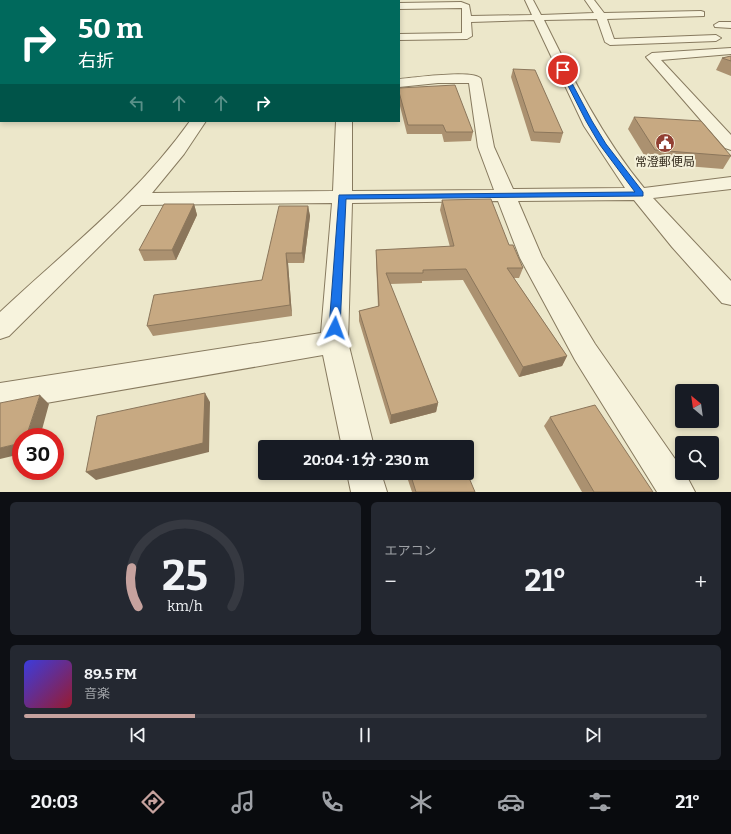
<!DOCTYPE html>
<html lang="ja">
<meta charset="utf-8">
<style>
body{margin:0;font-family:Bitter,"Noto Sans JP",serif;background:#242831;color:#f1f3f6;height:100vh;display:flex;flex-direction:column;font-size:15px;white-space:nowrap}
*{box-sizing:border-box;margin:0}
p{font-size:13px;color:#9ea1a6}
.icon{flex:none;width:22px;height:22px;fill:none;stroke:currentColor;stroke-width:2;stroke-linecap:round;stroke-linejoin:round}
.map{position:relative;height:492px;overflow:hidden}
.sheet{display:flex;flex-direction:column;gap:10px;padding:10px;background:#0d0f14;flex:1}
.sheet>*{flex:none}
.top-card{position:absolute;left:0px;top:0px;width:400px;height:122px;box-shadow:0 2px 6px #0003;background:#00695c;color:#fff;overflow:hidden}
.needle{width:26px;rotate:331deg}
.controls{position:absolute;left:675px;top:384px;display:grid;gap:8px}
.controls a{display:grid;place-items:center;width:44px;height:44px;border-radius:4px;background:#171b24;box-shadow:0 2px 6px #0003;font-size:20px}
.speed{position:absolute;left:12px;top:428px;display:flex;gap:8px;font-size:20px;font-weight:700;text-align:center}
.speed>*{display:grid;place-content:center;width:52px;height:52px;border-radius:50%;background:#171b24;box-shadow:0 2px 6px #0003;line-height:1}
.speed .limit{border:6px solid #d22;background:#fff;color:#111}
.pin{position:absolute;display:grid;place-items:center;width:34px;height:34px;color:#fff;margin:-17px;border:2px solid #fff;border-radius:50%;box-shadow:0 1px 4px #0007}
.me{position:absolute;width:44px;margin:-22px;rotate:3deg;stroke-linejoin:round;filter:drop-shadow(0 0 3px #0008)}
.turn{display:flex;align-items:center;gap:14px;height:84px;padding:0 12px;font-size:18px}
.turn .icon{width:52px;height:52px;stroke-width:2.5}
.turn b{display:block;font-size:28px;line-height:34px}
.lanes{display:flex;align-items:center;height:38px;padding:0 12px;background:#0003;justify-content:center;gap:20px;direction:ltr}
.lanes .off{opacity:.35}
.big{font-size:30px;font-weight:700;line-height:1.1}
.sheet .card{flex:1;display:flex;flex-direction:column;justify-content:center;gap:6px;min-width:0;padding:0 14px;border-radius:6px;background:#242831}
.sheet .dial{align-items:center;gap:0}
.dial svg{height:104px;overflow:visible;fill:none;stroke:#363941;stroke-width:7;stroke-linecap:round;text-anchor:middle}
.dial text{fill:#f1f3f6;stroke:none}
.song{display:flex;align-items:center;gap:12px}
.cover{width:48px;height:48px;border-radius:6px;background:linear-gradient(135deg,hsl(240 70% 55%),hsl(350 70% 35%))}
.played{height:4px;border-radius:2px;background:linear-gradient(90deg,#c6a29e 25%,#363941 25%)}
.keys{display:flex;justify-content:space-around;direction:ltr}
.heat{display:flex;justify-content:space-between;align-items:center;font-size:22px;direction:ltr}
.sheet .tiles{flex:1;display:grid;gap:10px;grid-template-columns:1fr 1fr}
.card:last-child{grid-column:span 2}
.trip{position:absolute;left:258px;top:440px;width:216px;height:40px;border-radius:4px;background:#171b24;box-shadow:0 2px 6px #0003;font-weight:700;line-height:40px;text-align:center}
.menu{display:flex;height:64px;justify-content:space-around;align-items:center;background:#090b0e;color:#9ea1a6}
.menu .icon{width:28px;height:28px}
.menu .current{color:#c6a29e}
.menu b{font-size:18px;color:#f1f3f6}
.map>svg:first-child{display:block}
.lines{fill:none;stroke-linecap:round;stroke-linejoin:round}
.minor-casing{stroke:#877a5f;stroke-width:2}
.minor{fill:#f7f3dd;fill-rule:evenodd}
.wall{fill:#ab9170}
.shaded-wall{fill:#8b765b}
.building{fill:#c7a982;stroke:#8b765b}
.route{fill:#1a73e8;stroke:#114b97}
.labels{text-anchor:middle;dominant-baseline:central;stroke-width:4;stroke-linejoin:round;paint-order:stroke}
.far-poi-label{font-size:12px;fill:#393022;stroke:#f4f0d9}
</style>
<div class="map">
<svg width="731" height="492" viewBox="0 0 731 492">
<rect width="100%" height="100%" fill="#ece7ca"/>
<g class="lines">
<!-- minor casing -->
<g class="minor-casing">
<path id="minor" d="M131,0H141L131,1Z
M341,0H349V1H341Z
M525,0H533L541,15L594,13L585,0H594L604,13L701,11L704,12V16L607,19L614,39L716,35L721,38L716,41L610,45L605,42L597,19L544,20C573,79 602,137 644,188L731,177V189L653,198L731,281V305L722,303L672,247L634,200L518,201L542,257L595,344L682,469V473H685L695,492H657L575,360L520,258L498,201L352,203L348,342L374,447H342L323,355L0,411V383L321,333L332,203L141,205L9,336L0,339V312C67,249 136,197 190,121H206L184,154L152,193L333,191L336,121H352V191L494,190L478,147L469,83H438L399,87V79C412,78 475,69 481,79L494,147L513,189L625,188L584,126L534,20L471,22L472,36L467,39L399,40V34L462,33V8L399,9V3L461,2L469,5L471,16L532,15Z
M0,17H1V23H0Z
M719,22H731V28L715,27L714,25Z
M731,48V54L661,60L731,135V150L725,148L646,57L652,53Z
M0,56H1V64H0Z
M347,473H381L387,492H351Z"/>
</g>
<!-- minor -->
<use href="#minor" class="minor"/>
</g>
<!-- wall -->
<path class="wall" d="M731,56V76L716,70L722,58Z
M513,69L563,133L560,143L531,141L511,77Z
M399,88L473,132L471,141L444,142L442,134H407L399,102Z
M634,117L731,155V156L723,169L649,163L628,129Z
M442,200L509,245L523,268L519,278H514L567,356L562,366L519,377L463,280L422,281V283L390,284L438,403L436,412L390,424L359,321V311L378,307L376,260V250L450,247L440,210Z
M194,204L197,215L176,260L144,261L139,250Z
M308,206L310,216L304,263H288L292,316L153,336L147,326L262,280Z
M550,417L653,492H582L544,426Z
M408,473H410L475,492H412L407,477Z"/>
<!-- shaded-wall -->
<path class="shaded-wall" d="M194,204L197,215L176,260L172,250Z
M308,206L310,216L304,263L302,253Z
M286,253L288,263L292,316L290,305Z
M567,356L562,366L519,377L523,367Z
M205,393L210,402L209,452L96,480L86,472Z
M40,395L49,404L40,437H26Z
M438,403L436,412L390,424L391,415Z
M21,443V454L0,459V448Z"/>
<!-- building -->
<path class="building" d="M731,56V61L722,58Z
M513,69L535,70L563,133L534,132Z
M455,85L473,132H446L443,125H408L399,92V88Z
M634,117L701,121L731,156L655,150Z
M491,199L509,245H513L523,268H507L567,356L523,367L466,269L423,270V273H386L438,403L391,415L359,311L379,306L376,250L454,246L442,200Z
M164,204H194L172,250H139Z
M279,206H308L302,253H286L290,305L147,326L154,295L262,280Z
M205,393L203,443L86,472L97,416Z
M40,395L26,437H21V443L0,448V403Z
M595,405L653,492H594L550,417Z
M410,473H467L475,492H416Z"/>
<!-- route -->
<path class="route" d="M563,69L565,70L592,121L606,144L643,192V196L346,199L340,328L339,331H331L329,328L339,195L635,192L600,145L586,121L560,70Z"/>
<!-- icons -->
<defs>
<g id="civic-disc" transform="scale(1)"><circle r="9.5" fill="#924033" stroke="#f4f0d9"/><path d="M-.6-6.5H3V-4.5H.6V-3L4-1V1h2V6H-6V1h2V-1L-.6-3ZM-1.2 2.5V6h2.4V2.5Z" fill="#fff"/></g>
</defs>
<g fill-rule="evenodd">
<use href="#civic-disc" x="665" y="143"/>
</g>
<g class="labels">
<!-- far-poi labels -->
<g class="far-poi-label">
<text x="665" y="162">常澄郵便局</text>
</g>
</g>
</svg>
<div class="controls">
<a><svg class="needle" viewBox="-14 -14 28 28"><path d="M0-13l5 13h-10z" fill="#e53935"/><path d="M0 13l5-13h-10z" fill="#9ea1a6"/></svg></a>
<a><svg class="icon" aria-label="search" viewBox="0 0 24 24"><circle cx="10" cy="10" r="6"/><path d="M15 15l6 6"/></svg></a>
</div>
<div class="speed"><div class="limit">30</div></div>
<div class="pin" style="left:563px;top:70px;background:#d93025"><svg class="icon" aria-label="arrive" viewBox="0 0 24 24"><path d="M6 21V4h12l-3 4 3 4H6"/></svg></div>
<svg class="me" style="left:335px;top:328px" viewBox="-20 -20 40 40"><path d="M0-17L14 15 0 8-14 15z" fill="#1a73e8" stroke="#fff" stroke-width="4"/></svg>
<div class="trip">20:04 · 1 分 · 230 m</div>
<div class="top-card">
<div class="turn"><svg class="icon" aria-label="right" viewBox="0 0 24 24"><path d="M7 20v-9h11M14 6l5 5-5 5"/></svg><div><b>50 m</b>右折</div></div>
<div class="lanes"><svg class="icon off" aria-label="left" viewBox="0 0 24 24"><path d="M17 20v-9H6M10 6l-5 5 5 5"/></svg><svg class="icon off" aria-label="ahead" viewBox="0 0 24 24"><path d="M12 20V5M6 11l6-6 6 6"/></svg><svg class="icon off" aria-label="ahead" viewBox="0 0 24 24"><path d="M12 20V5M6 11l6-6 6 6"/></svg><svg class="icon" aria-label="right" viewBox="0 0 24 24"><path d="M7 20v-9h11M14 6l5 5-5 5"/></svg></div>
</div>
</div>
<section class="sheet">
<div class="tiles">
<div class="card dial"><svg viewBox="0 0 100 80">
<path d="M14 69A42 42 0 1 1 86 69"/>
<path d="M14 69A42 42 0 0 1 9 39" stroke="#c6a29e"/>
<text x="50" y="56" font-size="32" font-weight="700">25</text>
<text x="50" y="72" font-size="11">km/h</text>
</svg></div>
<div class="card"><p>エアコン</p>
<div class="heat"><a>−</a><b class="big">21°</b><a>+</a></div>
</div>
<div class="card">
<div class="song"><i class="cover"></i><div><b>89.5 FM</b><p>音楽</p></div></div>
<div class="played"></div>
<div class="keys"><svg class="icon" aria-label="previous" viewBox="0 0 24 24"><path d="M18 5L8 12l10 7zM5 5v14"/></svg><svg class="icon" aria-label="pause" viewBox="0 0 24 24"><path d="M8 5v14M16 5v14"/></svg><svg class="icon" aria-label="next" viewBox="0 0 24 24"><path d="M6 5l10 7-10 7zM19 5v14"/></svg></div>
</div>
</div>
</section>
<nav class="menu">
<b>20:03</b>
<svg class="icon current" aria-label="directions" viewBox="0 0 24 24"><path d="M12 3l9 9-9 9-9-9zM9 14v-3h6M13 9l2 2-2 2"/></svg>
<svg class="icon" aria-label="music" viewBox="0 0 24 24"><path d="M9 18V5l10-2v13"/><circle cx="6" cy="18" r="3"/><circle cx="16" cy="16" r="3"/></svg>
<svg class="icon" aria-label="phone" viewBox="0 0 24 24"><path d="M5 4h4l2 5-3 2q2 4 5 5l2-3 5 2v4C11 20 4 13 5 4z"/></svg>
<svg class="icon" aria-label="climate" viewBox="0 0 24 24"><path d="M12 3v18M4 7l16 10M4 17L20 7"/></svg>
<svg class="icon" aria-label="car" viewBox="0 0 24 24"><path d="M5 17H2v-5l4-1 3-4h7l3 4 3 1v5h-3M9 17h6M6 11h13"/><circle cx="7" cy="17" r="2"/><circle cx="17" cy="17" r="2"/></svg>
<svg class="icon" aria-label="filters" viewBox="0 0 24 24"><path d="M4 7h16M4 17h16"/><circle cx="9" cy="7" r="2"/><circle cx="15" cy="17" r="2"/></svg>
<b>21°</b>
</nav>
